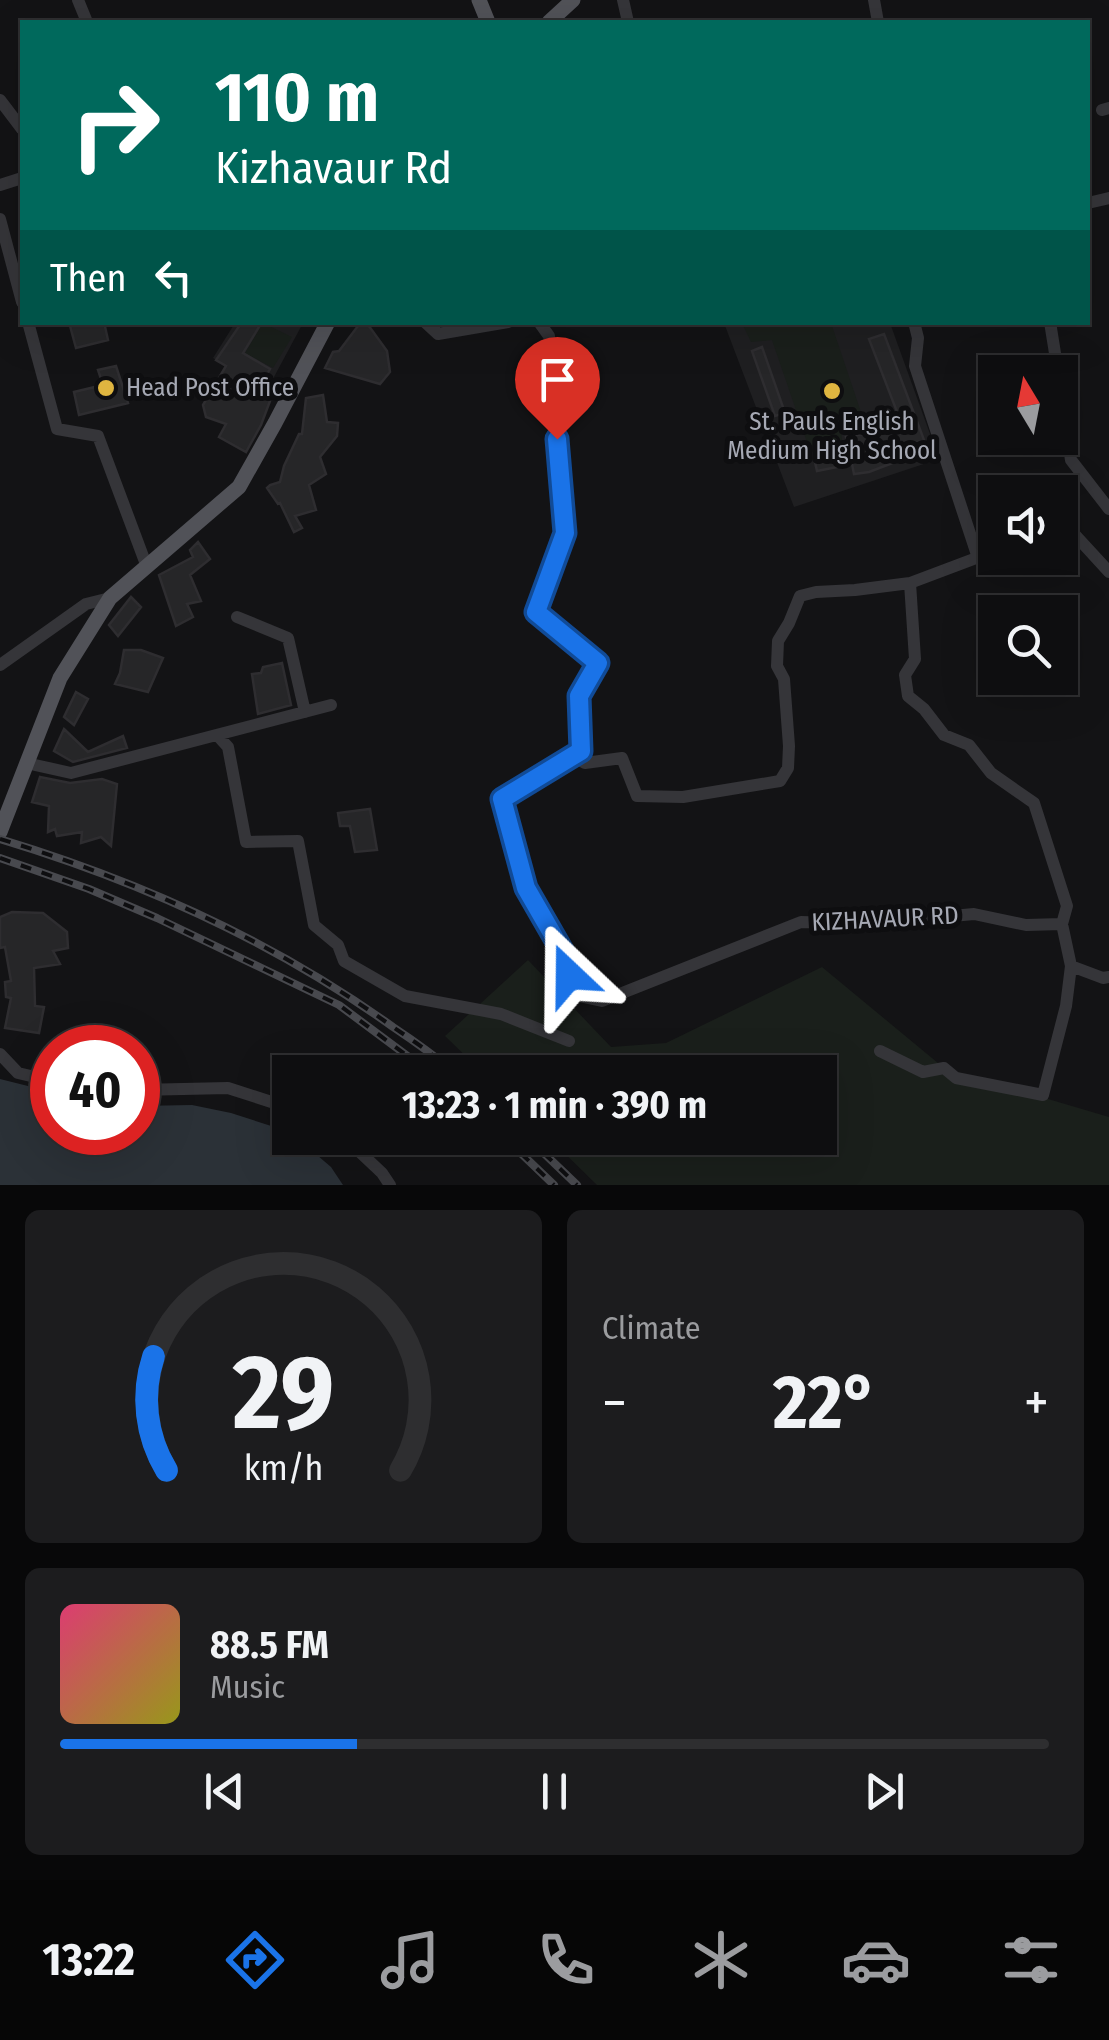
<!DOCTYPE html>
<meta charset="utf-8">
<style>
body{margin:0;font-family:"Fira Sans Condensed",sans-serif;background:#1c1c1e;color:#f1f3f6;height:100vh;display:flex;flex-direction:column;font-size:38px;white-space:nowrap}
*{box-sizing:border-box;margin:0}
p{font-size:32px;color:#9b9c9f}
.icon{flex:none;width:55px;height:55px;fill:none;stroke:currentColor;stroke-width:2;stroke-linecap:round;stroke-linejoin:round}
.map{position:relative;height:1185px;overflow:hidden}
.details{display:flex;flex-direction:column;gap:25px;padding:25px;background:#080809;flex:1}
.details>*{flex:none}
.banner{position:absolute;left:20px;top:20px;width:1070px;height:305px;border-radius:0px;box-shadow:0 10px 40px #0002,0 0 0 2px #2e2e30;background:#00695c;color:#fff;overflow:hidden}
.needle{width:65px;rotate:350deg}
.buttons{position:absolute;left:978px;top:355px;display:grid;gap:20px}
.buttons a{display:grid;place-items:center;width:100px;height:100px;border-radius:0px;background:#0e0e10;box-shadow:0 10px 40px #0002,0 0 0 2px #2e2e30;font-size:50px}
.speed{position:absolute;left:30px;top:1025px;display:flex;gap:20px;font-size:50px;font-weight:700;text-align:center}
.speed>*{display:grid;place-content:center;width:130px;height:130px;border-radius:50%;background:#0e0e10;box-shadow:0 10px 40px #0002,0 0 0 2px #2e2e30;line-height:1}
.speed .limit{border:15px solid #d22;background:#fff;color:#111}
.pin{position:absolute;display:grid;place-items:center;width:85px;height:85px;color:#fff;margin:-102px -42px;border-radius:50% 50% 50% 0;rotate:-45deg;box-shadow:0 0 10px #0007}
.pin .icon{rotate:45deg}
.me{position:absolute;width:110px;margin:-55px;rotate:337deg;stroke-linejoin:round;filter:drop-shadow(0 0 8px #0008)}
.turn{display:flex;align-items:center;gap:35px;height:210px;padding:0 30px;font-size:45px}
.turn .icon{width:130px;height:130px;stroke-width:2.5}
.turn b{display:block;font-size:70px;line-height:85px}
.then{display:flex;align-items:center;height:95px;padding:0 30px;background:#0003;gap:20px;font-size:38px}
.big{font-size:75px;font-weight:700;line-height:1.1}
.details .card{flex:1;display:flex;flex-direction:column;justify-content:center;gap:15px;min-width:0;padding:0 35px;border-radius:15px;background:#1c1c1e}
.details .dial{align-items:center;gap:0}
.dial svg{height:260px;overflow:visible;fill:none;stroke:#2e2e30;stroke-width:7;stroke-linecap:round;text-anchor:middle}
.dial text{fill:#f1f3f6;stroke:none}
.song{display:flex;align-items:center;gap:30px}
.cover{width:120px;height:120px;border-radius:15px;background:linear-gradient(135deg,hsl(340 70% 55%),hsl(60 70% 35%))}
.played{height:10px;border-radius:5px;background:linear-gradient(90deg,#1a73e8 30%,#2e2e30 30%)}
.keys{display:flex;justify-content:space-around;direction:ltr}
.heat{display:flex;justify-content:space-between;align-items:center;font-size:55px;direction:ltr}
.details .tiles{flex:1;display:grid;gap:25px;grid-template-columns:1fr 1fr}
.card:last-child{grid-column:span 2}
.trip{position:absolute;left:272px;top:1055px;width:565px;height:100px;border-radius:0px;background:#0e0e10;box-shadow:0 10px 40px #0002,0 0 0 2px #2e2e30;font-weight:700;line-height:100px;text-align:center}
.tab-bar{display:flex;height:160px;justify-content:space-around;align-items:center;background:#060606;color:#9b9c9f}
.tab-bar .icon{width:70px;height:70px}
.tab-bar .active{color:#1a73e8}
.tab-bar b{font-size:45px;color:#f1f3f6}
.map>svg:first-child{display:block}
.built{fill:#1f1f21}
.green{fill:#1a1f1b}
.water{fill:#2b3137}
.building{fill:#262628;stroke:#2e2d30;stroke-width:2.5}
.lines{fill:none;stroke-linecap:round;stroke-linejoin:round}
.minor{stroke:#353539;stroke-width:12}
.major{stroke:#515258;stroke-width:15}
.rail-casing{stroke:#48494e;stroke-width:8}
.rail{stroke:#0e0e10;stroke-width:4;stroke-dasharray:11;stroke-linecap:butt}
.route-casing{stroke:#114b97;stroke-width:25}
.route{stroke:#1a73e8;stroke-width:18}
.poi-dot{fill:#dfb540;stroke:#0e0e10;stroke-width:4}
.labels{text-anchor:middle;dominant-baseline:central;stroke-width:10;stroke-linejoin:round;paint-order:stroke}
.poi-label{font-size:25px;fill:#a6a9b4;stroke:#0e0e10;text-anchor:start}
.street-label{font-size:25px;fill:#a6a9b4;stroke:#0e0e10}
</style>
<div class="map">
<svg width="1109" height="1185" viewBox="0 0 1109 1185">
<rect width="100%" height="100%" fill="#131315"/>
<!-- built -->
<path class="built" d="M235,323H303L267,390L213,358Z
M724,323H890L939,459L794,507Z"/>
<!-- green -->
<path class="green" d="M263,323L292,337L273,368L245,353Z
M774,323L775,324L832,326L864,421L841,429L842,440L810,451L772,340L751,342L742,323Z
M528,960L611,1047L666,1043L822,967L944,1068L1109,1117V1185H597L549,1138H820V1072H482L445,1036Z"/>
<!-- water -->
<path class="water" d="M0,1079L52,1092V1132H138V1106L192,1105L231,1113L290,1132V1138H297L331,1167L343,1185H0Z"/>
<!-- building -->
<path class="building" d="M69,322H104L108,340L76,348Z
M242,322H262L243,353L270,369L256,393L270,401L261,425L246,452L219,437L226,424L206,417L203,405L226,366L216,360Z
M361,322H366L387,351L390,372L380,384L325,368L333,352L339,351Z
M884,334L924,440L906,446L911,456L869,472L854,474L852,464L817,471L813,453L848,447L846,437L869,433L868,428L899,417L869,339Z
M762,347L785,413L775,416L752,351Z
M116,366L128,403L79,415L74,392L103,385L98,370Z
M323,395L327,422L338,423L337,436L320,457L326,474L309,485L316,510L295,516L302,528L294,532L280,503L278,504L267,488L270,485L280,482L284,466L299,434H302L306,398Z
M198,542L210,559L190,575L201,601L187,604L193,617L176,626L159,575L193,557L190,550Z
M131,597L141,607L118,636L109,625Z
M124,650H141L163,658L148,692L115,684L120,673Z
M282,663L291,705L258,714L252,674L261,673L263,667Z
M76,692L88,699L74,725L64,717Z
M64,729L88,752L123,736L127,748L73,762L54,751Z
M40,777L70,783L102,779L117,784L111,846L101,837L81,843L82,832L57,836L55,829L48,832L49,806L32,802Z
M370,809L377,850L355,852L350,826H340L338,813Z
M12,912L43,913L67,932L68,948L53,951L60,964L34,968L35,1006L44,1007L39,1033L5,1028L11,998L6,997L5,982L11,981L5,947L0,948V917Z"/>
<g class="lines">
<!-- minor -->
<path class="minor" d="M78,0L87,22
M623,0L628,22
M874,0L878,22
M0,100L22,129
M1102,110L1109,108
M0,185L22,178
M1088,203L1109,198
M0,219L22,302
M28,322L57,429L98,436L147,567
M425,322L438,334L508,322
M539,322L549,336L565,533L536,612L598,663L579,696L581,751L501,799L526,888L564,954L574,995L602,1001L801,922L865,924L974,914L1026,925L1062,924L1071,966L1103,978L1109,977
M914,322L918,338L915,366L978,558
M1050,322L1058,372
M1060,387L1071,460L1109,509
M1060,523L1065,524L1109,572
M910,583L915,659L905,675L908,696L924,709L944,735L969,745L991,773L1034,803L1067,906L1062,924
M237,617L288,638L305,712
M0,665L86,604L110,598
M218,736L228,747L246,842L298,841L314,925L338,945L344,961L405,996L501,1014L569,1041
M573,756L585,763L622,758L637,796L683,797L780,781L788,768L789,746L784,679L777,666L778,641L789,623L800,596L816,592L855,590L910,583L995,551
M26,763L71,773L331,705
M880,1051L923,1072L944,1068L956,1078L1043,1095L1066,1006L1071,966
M0,1054L18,1073L52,1081
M138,1090L228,1088L290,1108
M345,1138L382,1173L390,1185"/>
<!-- major -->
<path class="major" d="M479,0L488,22
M549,22L573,0
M0,832L60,678L110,598L239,487L275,423L328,322"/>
<!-- rail casing -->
<g class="rail-casing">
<path id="rail" d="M0,839C139,881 275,942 393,1027C414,1041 435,1056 454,1072
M0,858L89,889L157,918L339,1005L429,1072
M505,1138L554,1185
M528,1138L577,1185"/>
</g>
<!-- rail -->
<use href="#rail" class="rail"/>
</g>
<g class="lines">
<!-- route casing -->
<g class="route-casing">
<path id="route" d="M557,439L565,533L536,612L598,663L579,696L581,751L502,799L526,888L564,954L569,975"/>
</g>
<!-- route -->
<use href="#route" class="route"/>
</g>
<!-- markers -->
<g class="poi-dot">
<circle cx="106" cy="388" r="10"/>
<circle cx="832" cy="391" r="10"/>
</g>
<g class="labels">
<!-- poi labels -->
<g class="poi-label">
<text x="126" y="388">Head Post Office</text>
<text x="832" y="422" text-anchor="middle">St. Pauls English<tspan x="832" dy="29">Medium High School</tspan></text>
</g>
<!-- street labels -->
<g class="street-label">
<text transform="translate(885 919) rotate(-3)">KIZHAVAUR RD</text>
</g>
</g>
</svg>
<div class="buttons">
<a><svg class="needle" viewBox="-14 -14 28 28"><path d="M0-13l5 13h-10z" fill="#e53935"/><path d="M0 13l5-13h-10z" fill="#9b9c9f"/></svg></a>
<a><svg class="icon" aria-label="sound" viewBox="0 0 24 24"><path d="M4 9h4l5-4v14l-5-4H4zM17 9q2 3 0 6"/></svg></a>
<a><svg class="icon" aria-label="search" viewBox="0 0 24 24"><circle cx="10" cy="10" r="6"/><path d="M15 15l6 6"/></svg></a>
</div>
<div class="speed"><div class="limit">40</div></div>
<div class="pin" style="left:557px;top:439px;background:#d93025"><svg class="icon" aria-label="arrive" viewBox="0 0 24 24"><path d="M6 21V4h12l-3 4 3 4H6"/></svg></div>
<svg class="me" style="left:569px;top:975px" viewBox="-20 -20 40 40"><path d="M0-17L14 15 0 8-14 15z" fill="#1a73e8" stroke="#fff" stroke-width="4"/></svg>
<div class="trip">13:23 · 1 min · 390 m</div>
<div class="banner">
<div class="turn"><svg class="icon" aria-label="right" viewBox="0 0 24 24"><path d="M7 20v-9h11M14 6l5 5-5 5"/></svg><div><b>110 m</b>Kizhavaur Rd</div></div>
<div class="then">Then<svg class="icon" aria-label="left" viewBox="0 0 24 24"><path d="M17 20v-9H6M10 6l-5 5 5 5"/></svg></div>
</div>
</div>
<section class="details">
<div class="tiles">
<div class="card dial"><svg viewBox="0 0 100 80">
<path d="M14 69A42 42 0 1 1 86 69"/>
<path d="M14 69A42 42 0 0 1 10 34" stroke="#1a73e8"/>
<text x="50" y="56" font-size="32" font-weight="700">29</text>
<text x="50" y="72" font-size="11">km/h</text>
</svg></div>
<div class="card"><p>Climate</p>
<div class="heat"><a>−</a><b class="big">22°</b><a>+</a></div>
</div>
<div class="card">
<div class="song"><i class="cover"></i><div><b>88.5 FM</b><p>Music</p></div></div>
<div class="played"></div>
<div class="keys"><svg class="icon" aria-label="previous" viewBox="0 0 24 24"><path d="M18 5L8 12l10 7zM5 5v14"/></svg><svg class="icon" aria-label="pause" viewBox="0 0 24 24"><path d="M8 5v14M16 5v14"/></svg><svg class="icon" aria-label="next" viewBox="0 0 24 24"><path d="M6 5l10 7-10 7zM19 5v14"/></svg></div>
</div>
</div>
</section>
<nav class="tab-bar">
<b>13:22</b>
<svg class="icon active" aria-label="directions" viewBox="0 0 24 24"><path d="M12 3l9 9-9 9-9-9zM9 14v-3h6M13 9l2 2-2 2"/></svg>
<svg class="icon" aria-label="music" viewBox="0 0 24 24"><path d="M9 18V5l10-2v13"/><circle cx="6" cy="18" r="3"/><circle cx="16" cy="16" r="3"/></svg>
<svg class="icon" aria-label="phone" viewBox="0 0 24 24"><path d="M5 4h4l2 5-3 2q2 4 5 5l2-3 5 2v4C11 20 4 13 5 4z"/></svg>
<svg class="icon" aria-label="climate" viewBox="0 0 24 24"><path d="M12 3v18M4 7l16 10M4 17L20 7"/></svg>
<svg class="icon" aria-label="car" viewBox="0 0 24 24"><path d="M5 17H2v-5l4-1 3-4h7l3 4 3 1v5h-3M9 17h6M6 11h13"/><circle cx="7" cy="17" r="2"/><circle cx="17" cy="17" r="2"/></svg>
<svg class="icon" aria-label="filters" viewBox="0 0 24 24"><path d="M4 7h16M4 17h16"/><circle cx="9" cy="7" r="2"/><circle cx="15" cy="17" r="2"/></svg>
</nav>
